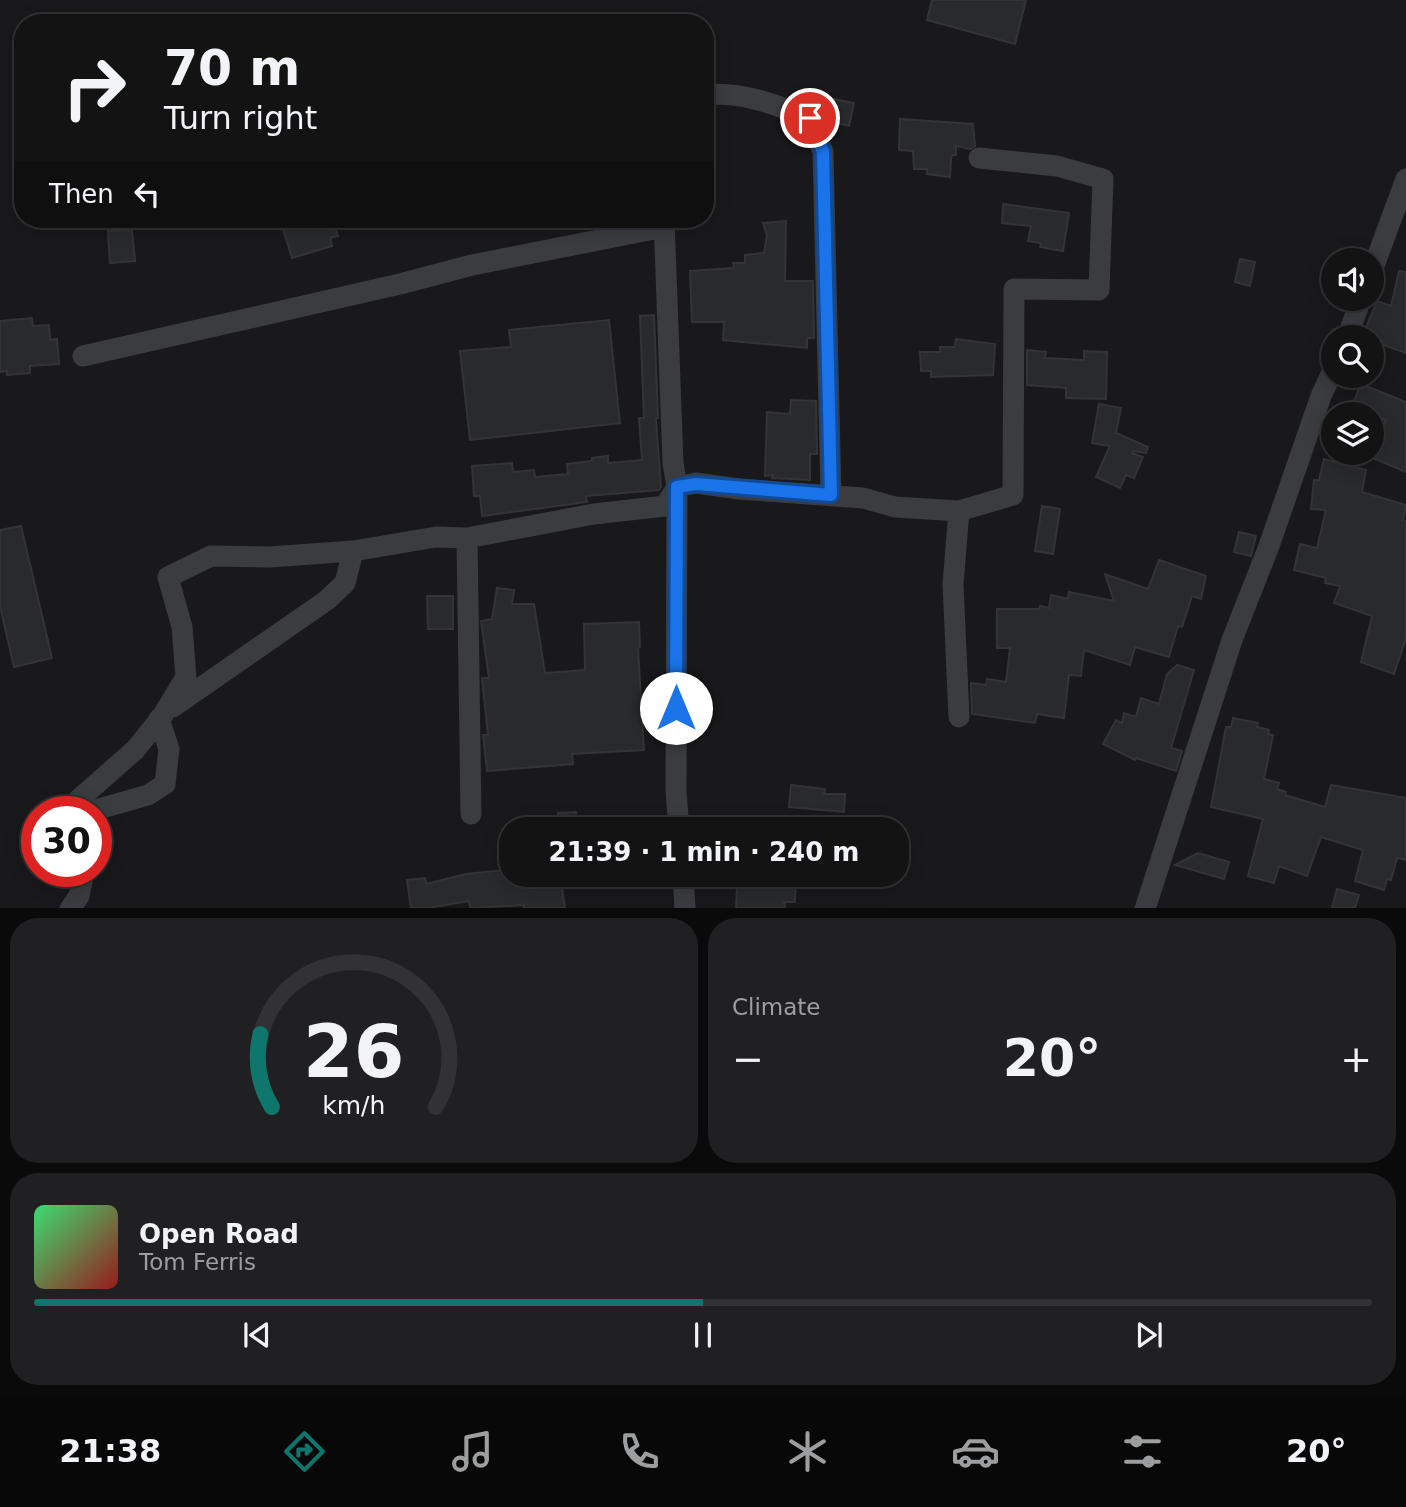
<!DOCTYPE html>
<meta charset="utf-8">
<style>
body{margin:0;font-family:"DejaVu Sans",sans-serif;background:#202022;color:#f1f3f6;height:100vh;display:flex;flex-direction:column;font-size:26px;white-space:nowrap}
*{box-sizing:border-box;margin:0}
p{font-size:23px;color:#9d9ea0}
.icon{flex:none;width:38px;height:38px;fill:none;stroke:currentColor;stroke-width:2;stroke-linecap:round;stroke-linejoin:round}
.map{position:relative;height:908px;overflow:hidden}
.panel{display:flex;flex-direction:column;gap:10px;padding:10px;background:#0a0a0b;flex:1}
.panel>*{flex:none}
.guide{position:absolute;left:14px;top:14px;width:700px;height:214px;border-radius:28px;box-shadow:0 4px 18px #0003,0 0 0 2px #323234;background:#131314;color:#f1f3f6;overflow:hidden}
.buttons{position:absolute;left:1321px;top:248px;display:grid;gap:14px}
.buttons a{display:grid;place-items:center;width:63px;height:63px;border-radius:50%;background:#131314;box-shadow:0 4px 18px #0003,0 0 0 2px #323234;font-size:35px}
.speed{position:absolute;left:21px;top:796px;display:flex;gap:14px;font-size:35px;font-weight:700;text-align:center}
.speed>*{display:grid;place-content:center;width:91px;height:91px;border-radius:50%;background:#131314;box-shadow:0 4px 18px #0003,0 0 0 2px #323234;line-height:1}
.speed .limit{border:10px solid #d22;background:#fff;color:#111}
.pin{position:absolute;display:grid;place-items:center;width:60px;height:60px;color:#fff;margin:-30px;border:4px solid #fff;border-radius:50%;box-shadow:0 2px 7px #0007}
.me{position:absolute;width:77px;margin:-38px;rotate:0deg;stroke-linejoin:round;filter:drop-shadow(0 0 5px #0008)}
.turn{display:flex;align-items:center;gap:24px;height:147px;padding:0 35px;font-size:32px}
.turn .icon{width:91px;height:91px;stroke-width:2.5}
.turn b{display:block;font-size:49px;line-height:60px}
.then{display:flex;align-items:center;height:66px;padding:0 35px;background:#0003;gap:14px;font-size:26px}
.big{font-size:52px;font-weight:700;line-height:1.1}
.panel .tile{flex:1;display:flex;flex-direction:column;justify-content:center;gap:10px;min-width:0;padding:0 24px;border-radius:28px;background:#202022}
.panel .dial{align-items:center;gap:0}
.dial svg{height:182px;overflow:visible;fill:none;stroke:#323234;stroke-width:7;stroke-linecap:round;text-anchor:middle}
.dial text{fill:#f1f3f6;stroke:none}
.song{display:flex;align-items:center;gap:21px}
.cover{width:84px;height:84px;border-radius:10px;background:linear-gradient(135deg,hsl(140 70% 55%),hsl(0 70% 35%))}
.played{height:7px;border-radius:4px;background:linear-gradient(90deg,#0f766e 50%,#323234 50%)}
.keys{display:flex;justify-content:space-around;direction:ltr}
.heat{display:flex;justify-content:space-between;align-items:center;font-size:38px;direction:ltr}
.panel .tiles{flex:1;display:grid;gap:10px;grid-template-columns:1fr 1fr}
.tile:last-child{grid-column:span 2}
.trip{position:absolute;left:499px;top:817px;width:410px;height:70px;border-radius:28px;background:#131314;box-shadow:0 4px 18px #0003,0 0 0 2px #323234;font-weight:700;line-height:70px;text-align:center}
.tab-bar{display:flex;height:112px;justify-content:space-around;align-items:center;background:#080808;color:#9d9ea0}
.tab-bar .icon{width:49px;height:49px}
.tab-bar .active{color:#0f766e}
.tab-bar b{font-size:32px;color:#f1f3f6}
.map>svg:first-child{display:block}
.building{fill:#292a2c;stroke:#343437;stroke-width:2}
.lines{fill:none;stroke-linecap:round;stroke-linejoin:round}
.street{stroke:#3b3c40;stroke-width:21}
.route-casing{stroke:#114b97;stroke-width:18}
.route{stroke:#1a73e8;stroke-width:12}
</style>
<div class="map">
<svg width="1406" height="909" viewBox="0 0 1406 909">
<rect width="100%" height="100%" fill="#19191b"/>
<!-- building -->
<path class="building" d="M932,0H1026L1015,44L927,20Z
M829,98L854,103L849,126L825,120Z
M900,119L973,124L975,146L970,149L956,146V155H952L951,159L950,177L927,174V169H914L913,151L899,150Z
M1003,204L1069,213L1063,251L1040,247L1041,243L1028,241L1031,226L1002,223Z
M280,219H332L338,236L330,238L332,246L292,258Z
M786,221L785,281H813L814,338H807V348L723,340L724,322H692L690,271L734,268L733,263H745V255L764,253L767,235L763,223Z
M132,230L135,261L110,263L108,231Z
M1240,259L1255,262L1250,286L1235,282Z
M1399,271L1406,272V353L1372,341V338L1362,337L1377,301L1391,306Z
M654,315L658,418L656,419L661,487L659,490L586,496L587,502L482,516L480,496H474L472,466L512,463L513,472L534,470L535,477L568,474L567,464L592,461V458L608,456V463L642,460L639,418H644L640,316Z
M32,318L33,326L49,325L50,340L57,339L59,364L30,366V373L7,375V371L0,372V321Z
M609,320L620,423L470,440L460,351L511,347L509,330Z
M956,339L995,344L993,375L931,377V371H921L920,352H940V347H955Z
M1027,350L1046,352L1045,358L1084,360V351L1107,352L1106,399L1066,398V388L1027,385Z
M1361,384L1406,402V472L1370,457L1386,420L1352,406Z
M791,400L816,401L817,454H810V480L772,478L773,475L765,476L767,412L790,414Z
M1099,404L1121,408L1116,433L1148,447L1146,453L1133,451L1132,453L1143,457L1134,478L1126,475L1120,488L1096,477L1110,446L1092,443Z
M1324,459L1366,470L1362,492L1406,505L1403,520L1406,521V638L1394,674L1361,662L1372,616L1334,603L1340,586L1325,583L1326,578L1294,570L1300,544L1317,548L1326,510L1311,509L1314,480H1319Z
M1042,506L1060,509L1053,554L1035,551Z
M21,526L52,658L14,667L0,606V530Z
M1239,532L1256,536L1251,556L1234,552Z
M1159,560L1206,576L1201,599L1192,596L1182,627L1178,626L1169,657L1135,647L1130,665L1084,650L1081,676L1069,675L1064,718L1037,714L1035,723L972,714L971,683L986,685L987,679L1006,682L1010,648H997V609H1039L1040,606L1049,608L1051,595L1068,599L1069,592L1114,601L1105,574L1148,589Z
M497,588L514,590L512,604H534L545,673L585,670L584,624L639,622L640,647L638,648L644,750L572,754L573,764L487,771L483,735H488L482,678H489L481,621L492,619Z
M427,596H453V629H428Z
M1177,665L1194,670L1171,748L1182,751L1176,771L1136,758L1135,760L1103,744L1116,720L1122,723L1124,713L1136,717L1141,698L1159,704L1167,674Z
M1233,718L1258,723L1257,727L1269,730L1268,734L1273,735L1264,779L1279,783L1277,789L1286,792L1285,795L1325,807L1331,785L1406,798V860L1397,858L1391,880L1387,879L1384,890L1355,881L1363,850L1321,837L1307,876L1279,866L1274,883L1248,876L1263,819L1211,807L1226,727H1231Z
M791,785L825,789L824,794H845L844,812L789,807Z
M576,812L577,830H559L558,813Z
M1198,853L1229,862L1224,879L1175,865Z
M504,870V875H560L565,908H524V905L470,908L469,901L427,908H411L407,880L425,878L426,884L466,874Z
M760,875L796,876L795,902H784L785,908H736L737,887H740V877L759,878Z
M1337,889L1359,895L1355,908H1332Z"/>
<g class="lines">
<!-- street -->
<path class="street" d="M705,95C741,91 777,105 810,118L823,152L831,496
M664,219L673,463L677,487L676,791L679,830
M1372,271L1406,179
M1347,338L1361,299
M83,356L400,284L472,265L664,227
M173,707L327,600L345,583L353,551
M959,717L953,584L959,511
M77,812L78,800L135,750L163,715L186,677L182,627L168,577L211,556L269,557L353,551L436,537L467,538
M88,812L148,795L165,784L169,749L159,719
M471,814L467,538L594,514L665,506L677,487L696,483L739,489L863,498L895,507L959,511L1013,495L1014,289L1099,290L1103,179L1057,166L979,158
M683,875L685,909
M70,909L79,896L84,872
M1145,909L1232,640L1269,546L1321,396L1334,368"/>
</g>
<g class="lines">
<!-- route casing -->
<g class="route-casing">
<path id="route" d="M676,708L677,487L696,484L831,495L823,152L810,118"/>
</g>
<!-- route -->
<use href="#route" class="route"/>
</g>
</svg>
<div class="buttons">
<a><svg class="icon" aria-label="sound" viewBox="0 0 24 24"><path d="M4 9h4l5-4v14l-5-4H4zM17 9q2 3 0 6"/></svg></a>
<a><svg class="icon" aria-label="search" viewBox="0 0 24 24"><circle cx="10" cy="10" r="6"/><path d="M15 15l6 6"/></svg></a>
<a><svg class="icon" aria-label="layers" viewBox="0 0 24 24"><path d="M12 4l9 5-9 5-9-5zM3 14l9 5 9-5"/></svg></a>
</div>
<div class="speed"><div class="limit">30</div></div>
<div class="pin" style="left:810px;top:118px;background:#d93025"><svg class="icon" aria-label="arrive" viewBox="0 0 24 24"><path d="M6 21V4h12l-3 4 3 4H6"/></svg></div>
<svg class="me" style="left:676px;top:708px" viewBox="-20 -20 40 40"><circle r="19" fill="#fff"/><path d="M0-13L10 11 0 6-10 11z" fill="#1a73e8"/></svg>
<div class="trip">21:39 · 1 min · 240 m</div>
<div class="guide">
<div class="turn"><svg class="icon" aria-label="right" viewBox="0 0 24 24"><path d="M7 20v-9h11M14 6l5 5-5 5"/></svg><div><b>70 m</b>Turn right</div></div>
<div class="then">Then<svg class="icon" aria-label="left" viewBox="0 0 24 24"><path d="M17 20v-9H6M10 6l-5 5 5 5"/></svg></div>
</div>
</div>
<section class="panel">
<div class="tiles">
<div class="tile dial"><svg viewBox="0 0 100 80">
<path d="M14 69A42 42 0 1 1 86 69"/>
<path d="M14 69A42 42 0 0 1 9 37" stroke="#0f766e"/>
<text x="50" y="56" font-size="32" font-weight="700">26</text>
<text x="50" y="72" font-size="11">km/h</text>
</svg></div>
<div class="tile"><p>Climate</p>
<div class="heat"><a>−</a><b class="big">20°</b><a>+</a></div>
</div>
<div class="tile">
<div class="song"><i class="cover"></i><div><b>Open Road</b><p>Tom Ferris</p></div></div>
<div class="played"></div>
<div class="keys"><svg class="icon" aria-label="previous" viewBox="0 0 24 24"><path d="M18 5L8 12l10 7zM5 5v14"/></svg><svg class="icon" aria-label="pause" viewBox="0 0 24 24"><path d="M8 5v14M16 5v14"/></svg><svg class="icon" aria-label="next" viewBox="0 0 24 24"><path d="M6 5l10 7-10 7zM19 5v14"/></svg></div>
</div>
</div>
</section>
<nav class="tab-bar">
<b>21:38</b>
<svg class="icon active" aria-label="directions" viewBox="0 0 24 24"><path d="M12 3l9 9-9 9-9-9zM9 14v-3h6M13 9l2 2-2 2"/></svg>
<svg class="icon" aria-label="music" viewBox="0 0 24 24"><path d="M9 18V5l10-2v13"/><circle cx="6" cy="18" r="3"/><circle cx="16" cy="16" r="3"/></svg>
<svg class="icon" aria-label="phone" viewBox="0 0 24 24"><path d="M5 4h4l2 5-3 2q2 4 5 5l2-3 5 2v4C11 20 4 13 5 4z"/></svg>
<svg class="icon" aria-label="climate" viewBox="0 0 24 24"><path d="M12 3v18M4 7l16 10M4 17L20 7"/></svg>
<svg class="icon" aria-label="car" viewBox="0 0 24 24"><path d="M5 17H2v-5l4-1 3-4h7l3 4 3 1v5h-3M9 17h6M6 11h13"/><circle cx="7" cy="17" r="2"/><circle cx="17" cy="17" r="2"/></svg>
<svg class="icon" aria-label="filters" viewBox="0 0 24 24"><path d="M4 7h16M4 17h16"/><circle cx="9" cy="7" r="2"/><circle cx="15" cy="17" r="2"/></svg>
<b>20°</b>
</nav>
